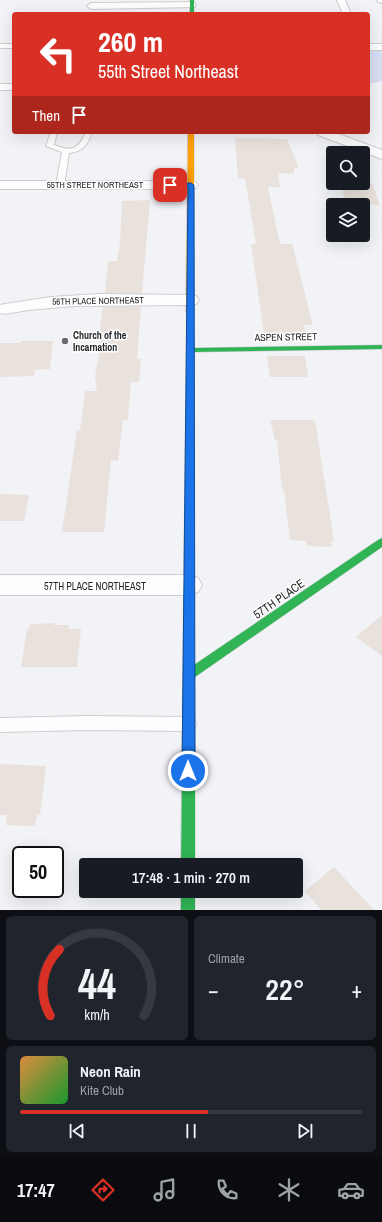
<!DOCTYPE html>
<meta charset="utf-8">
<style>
body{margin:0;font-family:"Archivo Narrow",sans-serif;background:#20242c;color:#f1f3f6;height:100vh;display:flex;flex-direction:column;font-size:15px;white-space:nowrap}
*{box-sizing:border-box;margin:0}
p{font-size:13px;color:#9ea1a6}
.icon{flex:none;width:22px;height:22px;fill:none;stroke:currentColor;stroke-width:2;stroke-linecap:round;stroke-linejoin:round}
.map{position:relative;height:910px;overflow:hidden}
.panel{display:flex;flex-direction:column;gap:6px;padding:6px;background:#0d0f14;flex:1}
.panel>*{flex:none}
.guide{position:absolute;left:12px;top:12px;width:358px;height:122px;border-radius:4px;box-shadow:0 4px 16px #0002;background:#d93025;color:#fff;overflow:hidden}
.controls{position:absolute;left:326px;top:146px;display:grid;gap:8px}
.controls a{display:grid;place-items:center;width:44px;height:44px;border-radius:4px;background:#171b24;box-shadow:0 4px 16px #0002;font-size:20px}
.speed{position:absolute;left:12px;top:846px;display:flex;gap:8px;font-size:20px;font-weight:700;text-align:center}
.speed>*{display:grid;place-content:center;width:52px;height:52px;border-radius:50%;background:#171b24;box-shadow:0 4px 16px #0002;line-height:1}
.speed .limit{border:2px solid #111;border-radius:6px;background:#fff;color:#111}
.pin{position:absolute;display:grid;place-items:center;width:34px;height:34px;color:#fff;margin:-17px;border-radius:8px;box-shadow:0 2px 6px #0006}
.me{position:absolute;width:44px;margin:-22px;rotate:0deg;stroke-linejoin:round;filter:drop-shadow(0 0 3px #0008)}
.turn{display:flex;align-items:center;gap:14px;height:84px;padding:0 20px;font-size:18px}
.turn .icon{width:52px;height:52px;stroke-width:2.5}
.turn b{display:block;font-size:28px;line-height:34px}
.then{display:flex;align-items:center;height:38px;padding:0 20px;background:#0003;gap:8px;font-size:15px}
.big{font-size:30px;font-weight:600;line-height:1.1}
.panel .card{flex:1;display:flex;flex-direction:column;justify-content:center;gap:6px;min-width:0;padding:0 14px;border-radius:6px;background:#20242c}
.panel .dial{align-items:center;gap:0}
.dial svg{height:104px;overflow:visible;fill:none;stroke:#363941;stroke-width:7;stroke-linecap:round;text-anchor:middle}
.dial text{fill:#f1f3f6;stroke:none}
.song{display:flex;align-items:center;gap:12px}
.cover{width:48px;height:48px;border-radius:6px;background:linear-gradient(135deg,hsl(30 70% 55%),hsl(130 70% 35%))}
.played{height:4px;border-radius:2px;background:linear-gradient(90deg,#d93025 55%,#363941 55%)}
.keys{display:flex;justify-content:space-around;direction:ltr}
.heat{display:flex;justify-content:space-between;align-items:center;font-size:22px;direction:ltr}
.panel .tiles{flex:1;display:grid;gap:6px;grid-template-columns:1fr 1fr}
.card:last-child{grid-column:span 2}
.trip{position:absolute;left:79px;top:858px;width:224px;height:40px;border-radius:4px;background:#171b24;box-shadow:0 4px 16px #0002;font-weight:600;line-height:40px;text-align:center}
.dock{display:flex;height:64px;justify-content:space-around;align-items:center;background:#090b0e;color:#9ea1a6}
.dock .icon{width:28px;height:28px}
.dock .selected{color:#d93025}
.dock b{font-size:18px;color:#f1f3f6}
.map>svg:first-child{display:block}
.green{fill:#d7ddf3}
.building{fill:#e9e2dc}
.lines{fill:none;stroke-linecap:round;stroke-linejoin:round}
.lane-casing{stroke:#cdcdd0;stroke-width:2}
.street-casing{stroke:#cdcdd0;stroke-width:2}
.fast-casing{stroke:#cdcdd0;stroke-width:1}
.slow-casing{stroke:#cdcdd0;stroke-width:1}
.lane{fill:#fdfdfe;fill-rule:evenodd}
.street{fill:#fdfdfe;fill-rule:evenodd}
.fast{fill:#30b455;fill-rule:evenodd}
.slow{fill:#ff9f0a;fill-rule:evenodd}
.route{fill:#1a73e8;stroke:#114b97}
.poi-dot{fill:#6b6c70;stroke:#fff;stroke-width:1.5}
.labels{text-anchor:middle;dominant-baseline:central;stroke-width:3;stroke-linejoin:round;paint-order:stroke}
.far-street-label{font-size:9px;fill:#232427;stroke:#fff}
.poi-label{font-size:10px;font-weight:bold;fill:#232427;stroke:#fff;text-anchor:start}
.street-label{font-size:10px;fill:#232427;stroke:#fff}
.near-street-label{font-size:12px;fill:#232427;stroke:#fff}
</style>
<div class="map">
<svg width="382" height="910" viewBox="0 0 382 910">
<rect width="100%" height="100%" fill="#f2f3f7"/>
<!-- green -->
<path class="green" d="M368,50H382V81L368,84Z"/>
<!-- building -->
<path class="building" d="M235,138L287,139L299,168H294V174L278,173L280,187H268L280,244H292L313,325H304L307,339L303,341H265L251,244H256L245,178L238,179Z
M363,183H372L380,205H346L341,184Z
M150,200L142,293H105L108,261H117L120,243L122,201Z
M103,307H141L137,359H141L139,382H131L128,420H123L118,461L111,460L104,532H62L77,430H80L85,391H97L95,377L101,341H98Z
M21,341H53L50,369L35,370L34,376L0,377V343H21Z
M267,356H305L308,377H270Z
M270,420H315L334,541H331L332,547L307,546L306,541L290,540L284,490H282L277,440H275Z
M0,494L29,495L24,521H0Z
M382,615V656L356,637Z
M55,623L54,625H69L68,629H81L77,667H21L27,629H29L30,624Z
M0,764L46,766L40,815L37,814L35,826L6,825L7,815H0Z
M334,867L374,910H321L305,891Z"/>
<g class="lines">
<!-- lane casing -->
<g class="lane-casing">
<path id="lane" d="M0,44H14V48H0Z
M51,132H57L54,145C72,152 78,150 86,132H92C88,144 83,152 69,153L64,185L60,187L56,185L62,152L46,146Z
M86,716L188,717L194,719L196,724L194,729L188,731L86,730L0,732V718Z"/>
</g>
<!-- street casing -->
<g class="street-casing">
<path id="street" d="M337,0H345L351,14H343Z
M377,0H382V3L378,2Z
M192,2L195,3L196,5L195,7L91,9L87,6L91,3Z
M368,44H382V50H368Z
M0,84H14V90H0Z
M316,132H333L382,150V159L318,135Z
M0,181H191L196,182L198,185L196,188L191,189H0Z
M98,294L190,295L196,296L199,300L196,304L190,305L74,306L28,310L5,314L0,313V305L5,304L51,297Z
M0,575H189L198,578L202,585L198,592L189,595H0Z"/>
</g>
<!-- fast casing -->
<g class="fast-casing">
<path id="fast" d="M190,0H194V14H190Z
M187,311H193L194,313V348L382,345V349L194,352V665L378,540L382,538V547L195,677V865H181Z
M181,891H195V910H181Z"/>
</g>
<!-- slow casing -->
<g class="slow-casing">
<path id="slow" d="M188,132H194V313L190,315L186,313Z"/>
</g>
<!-- lane -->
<use href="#lane" class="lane"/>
<!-- street -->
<use href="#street" class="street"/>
<!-- fast -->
<use href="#fast" class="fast"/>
<!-- slow -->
<use href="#slow" class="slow"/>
</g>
<!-- route -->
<path class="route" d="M191,183L194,185L195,771L193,775L188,777L184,775L182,771L188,187H170L167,185L170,183Z"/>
<!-- markers -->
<circle class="poi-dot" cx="65" cy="341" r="4"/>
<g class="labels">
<!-- far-street labels -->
<g class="far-street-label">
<text x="95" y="185">55TH STREET NORTHEAST</text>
<text transform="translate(98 301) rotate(-1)">56TH PLACE NORTHEAST</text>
</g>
<!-- poi labels -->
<g class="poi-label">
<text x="73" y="335">Church of the<tspan x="73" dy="12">Incarnation</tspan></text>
</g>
<!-- street labels -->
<g class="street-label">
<text transform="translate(286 337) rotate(-1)">ASPEN STREET</text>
<text x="95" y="586">57TH PLACE NORTHEAST</text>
</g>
<!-- near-street labels -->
<g class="near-street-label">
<text transform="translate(279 599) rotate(-35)">57TH PLACE</text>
</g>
</g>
</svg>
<div class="controls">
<a><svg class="icon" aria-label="search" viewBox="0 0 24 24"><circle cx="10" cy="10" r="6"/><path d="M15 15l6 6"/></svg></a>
<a><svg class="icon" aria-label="layers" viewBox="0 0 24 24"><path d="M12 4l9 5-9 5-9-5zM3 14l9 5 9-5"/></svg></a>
</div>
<div class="speed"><div class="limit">50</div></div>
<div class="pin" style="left:170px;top:185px;background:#d93025"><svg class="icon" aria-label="arrive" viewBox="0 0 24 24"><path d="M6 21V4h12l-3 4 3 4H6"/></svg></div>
<svg class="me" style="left:188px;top:771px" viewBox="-20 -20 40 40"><circle r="17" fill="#1a73e8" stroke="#fff" stroke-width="3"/><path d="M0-11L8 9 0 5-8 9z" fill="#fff"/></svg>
<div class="trip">17:48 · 1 min · 270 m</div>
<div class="guide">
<div class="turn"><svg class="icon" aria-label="left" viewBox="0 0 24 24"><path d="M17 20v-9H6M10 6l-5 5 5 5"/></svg><div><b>260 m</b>55th Street Northeast</div></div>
<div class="then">Then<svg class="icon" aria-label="arrive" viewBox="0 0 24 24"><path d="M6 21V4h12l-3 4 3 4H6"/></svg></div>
</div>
</div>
<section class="panel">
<div class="tiles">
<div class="card dial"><svg viewBox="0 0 100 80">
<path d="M14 69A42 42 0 1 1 86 69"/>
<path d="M14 69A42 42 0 0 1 21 18" stroke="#d93025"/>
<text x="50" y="56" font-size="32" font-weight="700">44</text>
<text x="50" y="72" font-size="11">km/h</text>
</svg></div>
<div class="card"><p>Climate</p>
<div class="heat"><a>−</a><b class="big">22°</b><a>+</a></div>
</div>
<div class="card">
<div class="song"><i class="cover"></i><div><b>Neon Rain</b><p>Kite Club</p></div></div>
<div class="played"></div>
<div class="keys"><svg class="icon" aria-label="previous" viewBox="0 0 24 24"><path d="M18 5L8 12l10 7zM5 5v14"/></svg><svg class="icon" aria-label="pause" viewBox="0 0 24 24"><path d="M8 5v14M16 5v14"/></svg><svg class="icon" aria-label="next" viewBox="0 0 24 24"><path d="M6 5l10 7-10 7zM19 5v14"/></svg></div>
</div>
</div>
</section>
<nav class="dock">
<b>17:47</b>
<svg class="icon selected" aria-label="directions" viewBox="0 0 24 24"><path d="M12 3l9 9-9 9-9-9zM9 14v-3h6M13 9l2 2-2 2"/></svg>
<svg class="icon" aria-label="music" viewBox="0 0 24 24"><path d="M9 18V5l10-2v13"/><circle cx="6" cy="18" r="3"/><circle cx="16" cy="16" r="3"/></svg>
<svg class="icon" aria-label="phone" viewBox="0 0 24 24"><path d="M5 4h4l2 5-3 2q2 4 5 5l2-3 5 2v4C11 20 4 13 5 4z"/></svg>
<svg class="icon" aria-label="climate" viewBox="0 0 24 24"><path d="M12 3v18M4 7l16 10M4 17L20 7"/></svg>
<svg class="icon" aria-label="car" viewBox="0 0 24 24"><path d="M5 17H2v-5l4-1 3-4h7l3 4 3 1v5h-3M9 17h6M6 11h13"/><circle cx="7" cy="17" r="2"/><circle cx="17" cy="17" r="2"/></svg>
</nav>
